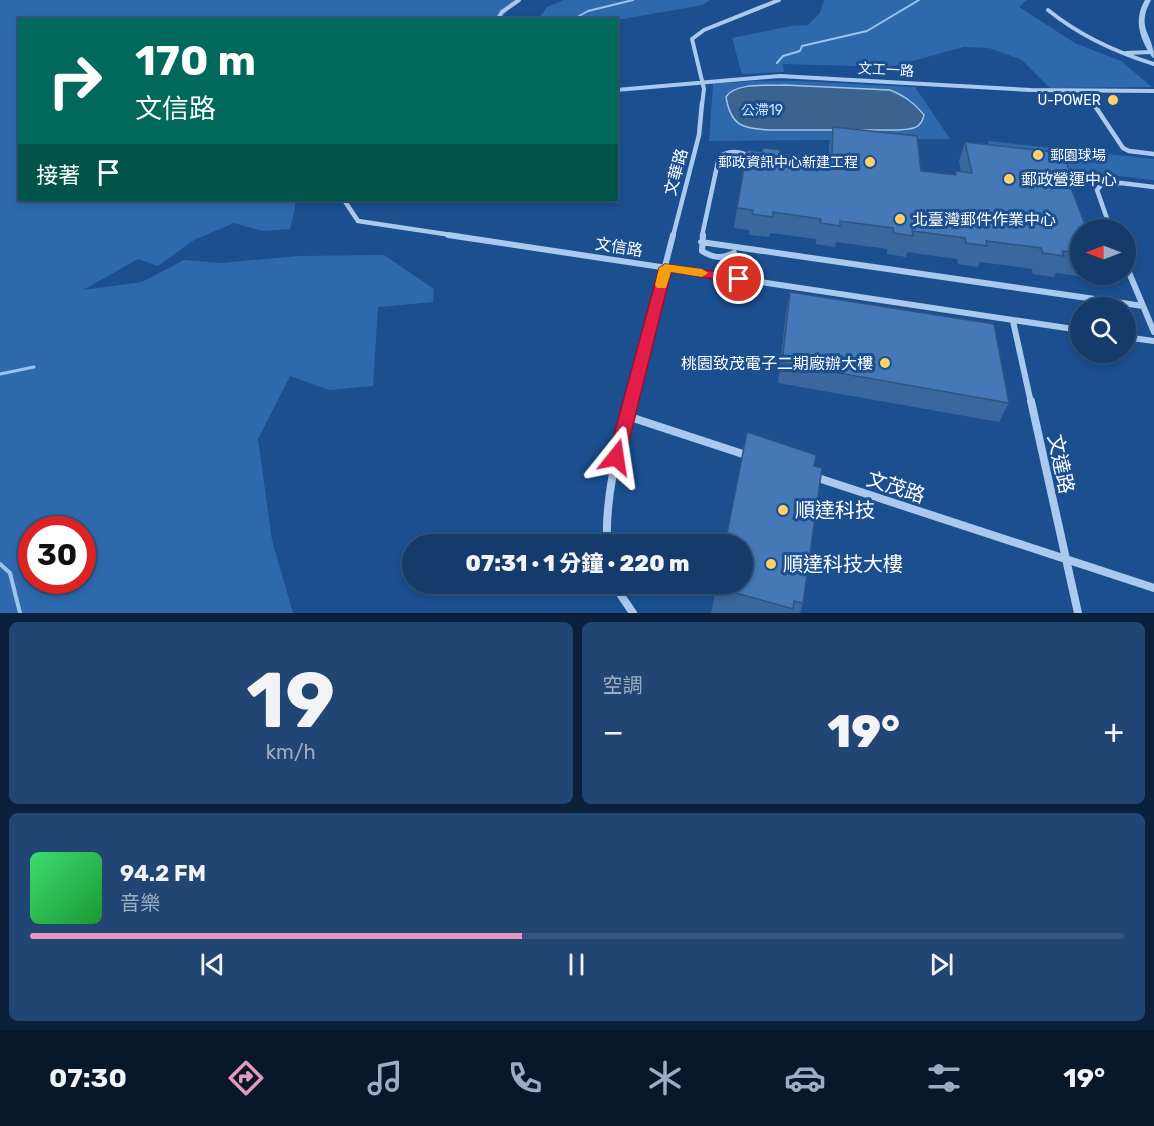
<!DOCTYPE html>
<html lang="zh-TW">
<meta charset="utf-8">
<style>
body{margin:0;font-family:Rubik,"Noto Sans TC",sans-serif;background:#214673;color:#f1f3f6;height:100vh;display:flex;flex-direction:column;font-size:22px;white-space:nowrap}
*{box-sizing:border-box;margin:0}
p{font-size:20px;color:#9dadc1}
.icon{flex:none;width:33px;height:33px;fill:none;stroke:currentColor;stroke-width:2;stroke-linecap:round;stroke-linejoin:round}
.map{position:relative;height:613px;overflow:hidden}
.drawer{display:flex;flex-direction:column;gap:9px;padding:9px;background:#0b203b;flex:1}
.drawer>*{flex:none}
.guide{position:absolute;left:18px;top:18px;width:600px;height:183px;border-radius:0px;box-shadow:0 3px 9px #0003,0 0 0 2px #33557e;background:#00695c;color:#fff;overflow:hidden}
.needle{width:39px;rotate:270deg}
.buttons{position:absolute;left:1070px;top:219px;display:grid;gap:12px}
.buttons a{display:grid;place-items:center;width:66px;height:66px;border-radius:50%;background:#143b6b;box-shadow:0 3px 9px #0003,0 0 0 2px #33557e;font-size:30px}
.speed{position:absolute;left:18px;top:516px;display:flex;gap:12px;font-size:30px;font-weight:700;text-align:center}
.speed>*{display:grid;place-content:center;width:78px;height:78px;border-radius:50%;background:#143b6b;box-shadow:0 3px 9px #0003,0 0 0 2px #33557e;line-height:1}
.speed .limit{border:9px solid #d22;background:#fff;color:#111}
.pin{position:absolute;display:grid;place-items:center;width:51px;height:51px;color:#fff;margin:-26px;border:3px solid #fff;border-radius:50%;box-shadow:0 2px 6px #0007}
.me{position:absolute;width:66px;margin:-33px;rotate:15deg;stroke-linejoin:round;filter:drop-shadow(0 0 4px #0008)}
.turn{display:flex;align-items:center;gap:21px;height:126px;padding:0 18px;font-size:27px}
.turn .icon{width:78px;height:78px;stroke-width:2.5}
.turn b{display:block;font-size:42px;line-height:51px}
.then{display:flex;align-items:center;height:57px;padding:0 18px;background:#0003;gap:12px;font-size:22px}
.big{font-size:45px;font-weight:800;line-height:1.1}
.drawer .widget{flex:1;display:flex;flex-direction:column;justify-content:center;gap:9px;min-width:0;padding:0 21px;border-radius:9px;background:#214673}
.drawer .dial{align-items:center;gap:0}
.dial b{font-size:78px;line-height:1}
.song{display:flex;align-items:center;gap:18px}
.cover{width:72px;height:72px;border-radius:9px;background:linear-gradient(135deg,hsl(140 70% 55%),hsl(130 70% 35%))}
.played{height:6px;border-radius:3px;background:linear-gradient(90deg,#e797bd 45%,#33557e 45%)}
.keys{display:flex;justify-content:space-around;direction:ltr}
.heat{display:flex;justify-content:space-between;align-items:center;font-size:33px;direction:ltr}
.drawer .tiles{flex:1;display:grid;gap:9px;grid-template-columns:1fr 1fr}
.widget:last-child{grid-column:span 2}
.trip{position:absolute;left:402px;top:534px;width:351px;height:60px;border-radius:30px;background:#143b6b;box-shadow:0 3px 9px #0003,0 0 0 2px #33557e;font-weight:800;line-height:60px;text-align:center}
.dock{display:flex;height:96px;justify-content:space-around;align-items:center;background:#08182b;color:#9dadc1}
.dock .icon{width:42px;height:42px}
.dock .current{color:#e797bd}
.dock b{font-size:27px;color:#f1f3f6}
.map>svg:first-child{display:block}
.green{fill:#2e69ad;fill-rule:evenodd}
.water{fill:#3c6290;stroke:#9cc4f0;stroke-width:1.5}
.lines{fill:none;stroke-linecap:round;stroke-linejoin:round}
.stream-far2{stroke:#9cc4f0;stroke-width:2}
.stream-far1{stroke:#9cc4f0;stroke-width:3}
.stream{stroke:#9cc4f0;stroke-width:4}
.minor-far3{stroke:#a9c9ee;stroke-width:4}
.minor-far2{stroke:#a9c9ee;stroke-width:4.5}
.minor-far1{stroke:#a9c9ee;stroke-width:6}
.minor{stroke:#a9c9ee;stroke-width:8}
.tertiary{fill:#a9c9ee;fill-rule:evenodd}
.wall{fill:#3a679d}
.building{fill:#4478b7;stroke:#305480;stroke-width:1.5}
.route{fill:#e11d48;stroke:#92132f;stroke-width:1.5}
.slow{fill:#f59e0b}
.poi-dot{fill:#ffd166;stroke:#1b4f8f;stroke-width:2}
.labels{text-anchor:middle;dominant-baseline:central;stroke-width:6;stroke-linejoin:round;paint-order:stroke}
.far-street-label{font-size:14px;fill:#fff;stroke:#1b4f8f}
.far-poi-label{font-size:14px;fill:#fff;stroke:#1b4f8f;text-anchor:end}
.far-park-label{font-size:14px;fill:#cfe3fa;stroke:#1b4f8f}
.street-label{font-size:16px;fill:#fff;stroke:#1b4f8f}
.poi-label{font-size:16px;fill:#fff;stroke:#1b4f8f;text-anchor:start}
.near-street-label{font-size:20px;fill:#fff;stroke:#1b4f8f}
.near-poi-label{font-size:20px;fill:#fff;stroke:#1b4f8f;text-anchor:start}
</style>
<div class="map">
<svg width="1154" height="613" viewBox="0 0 1154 613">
<rect width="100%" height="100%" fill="#1b4f8f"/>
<!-- green -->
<path class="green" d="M0,0H517L500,20H20V200H295V209L290,229L262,231L234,223L194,240L158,266L138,259L83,290L142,282L184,260L221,263L298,256L384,255L434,289L433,302L378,307L373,386L329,390L290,376L258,439L272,540L293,613H0ZM32,530H82V580H32Z
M564,0H710L703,5L617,20L538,19L547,7Z
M824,0H1027L1019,7L1075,43L1121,61L1152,87L1050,88L1022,60L989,48L964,47L890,67L783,64L784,72L742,74L732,38L791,26L808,25L820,13Z
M755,81H799L915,87L950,139L709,141L713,84Z
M988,141L1154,159V180L994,162Z"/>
<!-- water -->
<path class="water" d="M784,85L890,90C905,96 914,103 924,115C921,129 912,129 899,130H769C742,128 731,126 726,97C735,82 769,86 784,85Z"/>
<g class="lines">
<!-- stream-far2 -->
<path class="stream-far2" d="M572,20L588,11L633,0
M777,63L783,56L800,51L802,46L867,31L919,0"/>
<!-- stream-far1 -->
<path class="stream-far1" d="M0,374L34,367"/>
<!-- stream -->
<path class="stream" d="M0,564L10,573L20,613"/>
<!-- minor-far3 -->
<path class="minor-far3" d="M1048,10C1080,36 1115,52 1154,64
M497,20L502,12L519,0
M1126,53L1152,52
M616,90L780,76L1031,90L1154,91
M1085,91L1094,105
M702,105L704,89L692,39L704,30L779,0"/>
<!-- minor-far2 -->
<path class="minor-far2" d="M1093,103L1123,148L1129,151L1154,154
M344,200L358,221L458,236
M1111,230L1097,190L1101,185L1121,183L1154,187
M673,236L699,135L702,103
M702,236L719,157C731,149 742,151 753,159"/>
<!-- minor-far1 -->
<path class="minor-far1" d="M448,235L1080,330
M703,235L702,251C713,258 722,259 734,253
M701,242L1143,306
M1125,263L1154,332
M1013,321L1031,403
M1125,337L1154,341
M630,403L673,235"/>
<!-- minor -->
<path class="minor" d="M1031,401L1078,613
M627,416L749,456
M815,477L1154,588
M607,544C605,494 618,449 631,401
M616,584L618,591L633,613"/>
<!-- tertiary -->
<path class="tertiary" d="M1145,0H1151C1135,29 1154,34 1154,58L1152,57C1140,39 1133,20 1145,0Z"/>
</g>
<!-- wall -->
<path class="wall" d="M833,127L921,171L954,175L956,171L961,172L959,161L965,142L1072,177L1069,183L1080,230V274H1087L1086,277L1056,273L1054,277L1033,274L1032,269L980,262L978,267L958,264L957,259L907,252L906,257L887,254V249L836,242L835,247L816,244V239L770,233L769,237L749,235V230L734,228L737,208L780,154L824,159L825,155L829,156V146Z
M790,292L1009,403L999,422L778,383L786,311Z
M814,466L803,603L800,613H711L717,584H742Z"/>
<!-- building -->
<path class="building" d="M833,127L917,136L921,171L956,175V171L972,173L965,142L1062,153L1072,177H1067L1087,230H1080V253L1062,251L1064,256L1043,253L1041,248L986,241L987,246L966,243L965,238L912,231L913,236L894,233L893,228L840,221V226L820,223L821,219L773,212V217L752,214L753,210L737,208L747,150L762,152L763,148L780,150V154L825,159V155L832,156Z
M790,292L994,324L1009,403L782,363Z
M747,432L816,455L814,466L822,468L803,603L794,601L793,609L725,590L726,584H742V544H725Z"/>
<!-- route -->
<path class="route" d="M665,264L739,275L746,279L739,283L671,272L625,457L622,461L616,463L610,461L608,457L659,268Z"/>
<!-- slow -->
<path class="slow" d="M665,264L702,269L708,273L702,277L671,272L666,288H657L655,285L659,268Z"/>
<!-- markers -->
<g class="poi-dot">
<circle cx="1113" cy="100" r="6"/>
<circle cx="1038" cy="155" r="6"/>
<circle cx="870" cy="162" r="6"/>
<circle cx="1009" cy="179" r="6"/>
<circle cx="900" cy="219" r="6"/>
<circle cx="885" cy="363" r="6"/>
<circle cx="783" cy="510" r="6"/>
<circle cx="771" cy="564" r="6"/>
</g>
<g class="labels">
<!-- far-street labels -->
<g class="far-street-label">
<text transform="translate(886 70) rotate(3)">文工一路</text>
</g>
<!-- far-poi labels -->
<g class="far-poi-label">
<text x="1101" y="100">U-POWER</text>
<text x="1050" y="155" text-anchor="start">郵園球場</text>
<text x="858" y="162">郵政資訊中心新建工程</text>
</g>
<!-- far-park labels -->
<g class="far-park-label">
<text x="762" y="110">公滯19</text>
</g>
<!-- street labels -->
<g class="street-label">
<text transform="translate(676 172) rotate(-75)">文華路</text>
<text transform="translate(619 247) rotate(9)">文信路</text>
</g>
<!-- poi labels -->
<g class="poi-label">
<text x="1021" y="179">郵政營運中心</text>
<text x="912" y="219">北臺灣郵件作業中心</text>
<text x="873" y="363" text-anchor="end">桃園致茂電子二期廠辦大樓</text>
</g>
<!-- near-street labels -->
<g class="near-street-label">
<text transform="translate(1061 464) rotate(78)">文達路</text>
<text transform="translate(896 487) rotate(18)">文茂路</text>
</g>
<!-- near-poi labels -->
<g class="near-poi-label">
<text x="795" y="510">順達科技</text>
<text x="783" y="564">順達科技大樓</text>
</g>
</g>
</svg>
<div class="buttons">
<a><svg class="needle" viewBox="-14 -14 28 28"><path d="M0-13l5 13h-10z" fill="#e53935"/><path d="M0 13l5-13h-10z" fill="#9dadc1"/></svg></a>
<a><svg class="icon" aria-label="search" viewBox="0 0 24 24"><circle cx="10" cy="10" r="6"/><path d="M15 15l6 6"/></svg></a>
</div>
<div class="speed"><div class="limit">30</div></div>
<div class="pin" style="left:739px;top:279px;background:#d93025"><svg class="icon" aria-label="arrive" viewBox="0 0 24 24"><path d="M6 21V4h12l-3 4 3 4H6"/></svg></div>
<svg class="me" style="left:616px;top:457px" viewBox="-20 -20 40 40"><path d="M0-17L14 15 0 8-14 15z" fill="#e11d48" stroke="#fff" stroke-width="4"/></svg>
<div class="trip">07:31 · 1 分鐘 · 220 m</div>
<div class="guide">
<div class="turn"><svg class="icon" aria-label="right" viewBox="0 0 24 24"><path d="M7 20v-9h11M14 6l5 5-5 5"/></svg><div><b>170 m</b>文信路</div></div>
<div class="then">接著<svg class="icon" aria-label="arrive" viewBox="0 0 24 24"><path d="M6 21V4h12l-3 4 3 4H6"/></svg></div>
</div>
</div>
<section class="drawer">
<div class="tiles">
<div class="widget dial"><b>19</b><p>km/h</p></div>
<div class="widget"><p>空調</p>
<div class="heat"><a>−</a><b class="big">19°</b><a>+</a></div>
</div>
<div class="widget">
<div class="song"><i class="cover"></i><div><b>94.2 FM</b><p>音樂</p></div></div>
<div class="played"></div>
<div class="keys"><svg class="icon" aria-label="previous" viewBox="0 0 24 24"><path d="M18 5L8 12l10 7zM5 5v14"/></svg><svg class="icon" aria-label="pause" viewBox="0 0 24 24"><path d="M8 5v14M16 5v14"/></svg><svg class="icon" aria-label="next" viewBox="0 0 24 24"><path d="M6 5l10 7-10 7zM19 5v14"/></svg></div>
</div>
</div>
</section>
<nav class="dock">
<b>07:30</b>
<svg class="icon current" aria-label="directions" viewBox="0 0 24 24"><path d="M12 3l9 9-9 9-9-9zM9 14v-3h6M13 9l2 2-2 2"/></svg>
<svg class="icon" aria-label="music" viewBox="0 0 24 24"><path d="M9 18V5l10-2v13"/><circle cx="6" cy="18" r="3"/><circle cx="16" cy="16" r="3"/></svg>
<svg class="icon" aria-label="phone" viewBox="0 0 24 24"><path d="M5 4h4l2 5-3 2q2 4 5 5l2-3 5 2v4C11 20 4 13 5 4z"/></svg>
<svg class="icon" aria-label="climate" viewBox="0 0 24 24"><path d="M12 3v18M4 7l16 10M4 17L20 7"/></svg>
<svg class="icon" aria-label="car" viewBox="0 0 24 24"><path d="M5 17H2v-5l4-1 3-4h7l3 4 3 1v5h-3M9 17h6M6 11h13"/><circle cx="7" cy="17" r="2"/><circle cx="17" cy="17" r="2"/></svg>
<svg class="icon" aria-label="filters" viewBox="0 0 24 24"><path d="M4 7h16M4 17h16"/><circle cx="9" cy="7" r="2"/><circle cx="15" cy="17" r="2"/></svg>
<b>19°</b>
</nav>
